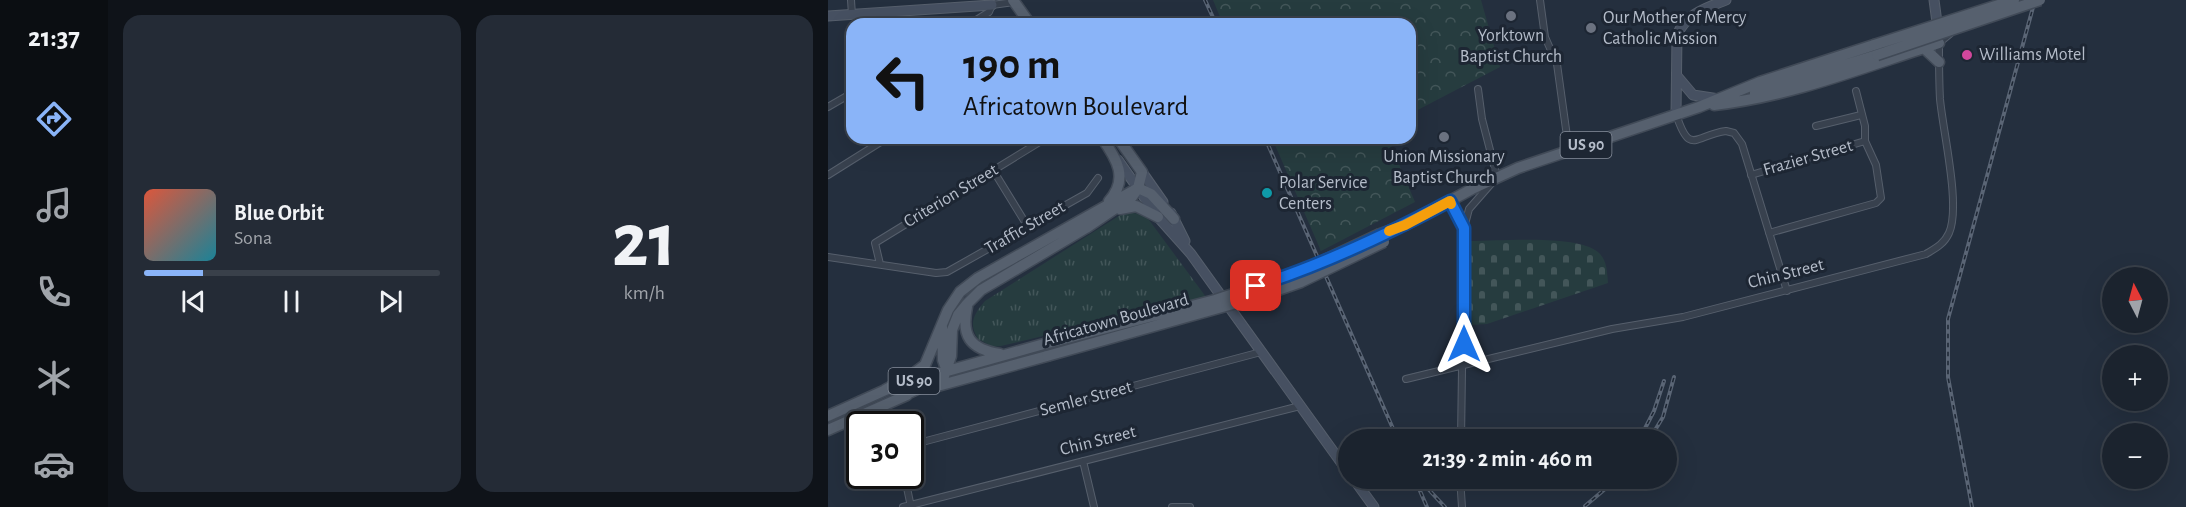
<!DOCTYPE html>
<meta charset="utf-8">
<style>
body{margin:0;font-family:"Alegreya Sans",sans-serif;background:#242b36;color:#f1f3f6;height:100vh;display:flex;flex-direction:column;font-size:22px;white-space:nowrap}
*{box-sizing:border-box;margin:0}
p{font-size:20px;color:#a0a4aa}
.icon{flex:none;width:33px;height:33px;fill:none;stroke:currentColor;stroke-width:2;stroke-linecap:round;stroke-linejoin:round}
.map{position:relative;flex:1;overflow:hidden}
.sheet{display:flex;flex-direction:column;gap:15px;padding:15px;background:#0f1319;width:720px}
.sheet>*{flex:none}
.guide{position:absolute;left:18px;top:18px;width:570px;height:126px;border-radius:18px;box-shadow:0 6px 24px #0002,0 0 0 2px #39404a;background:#8ab4f8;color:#111;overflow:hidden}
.needle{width:39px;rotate:354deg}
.tools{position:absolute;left:1274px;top:267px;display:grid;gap:12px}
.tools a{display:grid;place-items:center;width:66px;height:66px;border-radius:50%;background:#1b232e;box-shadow:0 6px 24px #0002,0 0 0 2px #39404a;font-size:30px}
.speed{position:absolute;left:18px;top:411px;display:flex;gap:12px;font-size:30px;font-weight:700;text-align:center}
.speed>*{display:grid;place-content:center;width:78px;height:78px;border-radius:50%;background:#1b232e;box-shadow:0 6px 24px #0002,0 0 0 2px #39404a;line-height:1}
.speed .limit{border:3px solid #111;border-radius:9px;background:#fff;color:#111}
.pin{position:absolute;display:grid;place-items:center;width:51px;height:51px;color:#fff;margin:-26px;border-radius:12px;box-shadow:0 3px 9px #0006}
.me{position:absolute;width:66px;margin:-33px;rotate:0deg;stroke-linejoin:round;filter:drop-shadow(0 0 4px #0008)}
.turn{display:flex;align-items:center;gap:21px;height:126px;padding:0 18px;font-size:27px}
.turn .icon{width:78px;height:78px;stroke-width:2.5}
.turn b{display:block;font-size:42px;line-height:51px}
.sheet .card{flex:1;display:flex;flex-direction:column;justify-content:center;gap:9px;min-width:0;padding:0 21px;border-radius:18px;background:#242b36}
.sheet .dial{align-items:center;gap:0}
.dial b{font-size:78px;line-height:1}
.song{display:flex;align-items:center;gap:18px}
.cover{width:72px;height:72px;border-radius:9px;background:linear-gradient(135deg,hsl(10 70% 55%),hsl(190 70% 35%))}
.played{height:6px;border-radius:3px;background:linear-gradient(90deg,#8ab4f8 20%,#39404a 20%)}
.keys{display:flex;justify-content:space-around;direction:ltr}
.sheet .tiles{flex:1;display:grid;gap:15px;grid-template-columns:repeat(2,1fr)}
.trip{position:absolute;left:510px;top:429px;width:339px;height:60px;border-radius:30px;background:#1b232e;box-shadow:0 6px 24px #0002,0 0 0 2px #39404a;font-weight:600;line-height:60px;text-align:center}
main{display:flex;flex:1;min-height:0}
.menu{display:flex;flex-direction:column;width:108px;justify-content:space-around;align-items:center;background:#0b0e12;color:#a0a4aa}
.menu .icon{width:42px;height:42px}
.menu .on{color:#8ab4f8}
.menu b{font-size:27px;color:#f1f3f6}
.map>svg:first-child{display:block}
.grass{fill:url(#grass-tufts)}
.forest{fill:url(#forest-crowns)}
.cemetery{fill:url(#cemetery-stones)}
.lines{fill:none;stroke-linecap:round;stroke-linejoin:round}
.street-casing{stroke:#565f6c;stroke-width:8}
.secondary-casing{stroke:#565f6c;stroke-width:11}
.primary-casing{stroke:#414a57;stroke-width:13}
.street{stroke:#38414e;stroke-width:6}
.secondary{stroke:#465061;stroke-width:9}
.primary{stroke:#56606e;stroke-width:10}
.rail-casing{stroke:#5a6575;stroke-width:4}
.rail{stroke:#1d2633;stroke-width:1.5;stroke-dasharray:4.5;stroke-linecap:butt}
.primary-bridge-casing{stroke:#414a57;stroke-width:13;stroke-linecap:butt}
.primary-bridge{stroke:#56606e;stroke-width:10}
.route-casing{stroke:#114b97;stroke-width:15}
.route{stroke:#1a73e8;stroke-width:10}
.slow{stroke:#f59e0b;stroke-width:10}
.worship-dot{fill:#6b7280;stroke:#1d2633;stroke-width:2}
.hotel-dot{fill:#d1479c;stroke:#1d2633;stroke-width:2}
.culture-dot{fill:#0f9aa8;stroke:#1d2633;stroke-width:2}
.labels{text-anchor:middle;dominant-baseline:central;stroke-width:6;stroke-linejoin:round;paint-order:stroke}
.shield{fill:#1d2633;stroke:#878f9c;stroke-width:1.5}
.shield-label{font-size:16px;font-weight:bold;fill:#b4bcc9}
.poi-label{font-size:18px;fill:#b4bcc9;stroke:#1d2633;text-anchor:start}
.street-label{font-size:18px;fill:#b4bcc9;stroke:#1d2633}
</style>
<main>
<nav class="menu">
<b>21:37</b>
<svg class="icon on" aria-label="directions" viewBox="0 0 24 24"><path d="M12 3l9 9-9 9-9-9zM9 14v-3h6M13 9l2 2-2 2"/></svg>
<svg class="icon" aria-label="music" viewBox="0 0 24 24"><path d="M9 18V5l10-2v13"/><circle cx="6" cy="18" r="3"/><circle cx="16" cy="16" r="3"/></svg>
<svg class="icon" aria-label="phone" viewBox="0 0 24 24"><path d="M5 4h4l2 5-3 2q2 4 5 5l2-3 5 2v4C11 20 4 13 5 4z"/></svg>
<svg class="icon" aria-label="climate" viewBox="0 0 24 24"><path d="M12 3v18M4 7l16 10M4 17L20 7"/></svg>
<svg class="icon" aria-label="car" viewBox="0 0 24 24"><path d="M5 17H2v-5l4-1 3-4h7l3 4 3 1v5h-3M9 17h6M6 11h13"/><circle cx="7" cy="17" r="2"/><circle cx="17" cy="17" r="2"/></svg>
</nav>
<section class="sheet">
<div class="tiles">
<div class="card">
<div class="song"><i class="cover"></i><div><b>Blue Orbit</b><p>Sona</p></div></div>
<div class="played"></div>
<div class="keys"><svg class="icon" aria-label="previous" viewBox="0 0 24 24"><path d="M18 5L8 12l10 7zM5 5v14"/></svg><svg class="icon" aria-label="pause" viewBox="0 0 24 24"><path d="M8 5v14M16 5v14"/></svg><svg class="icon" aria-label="next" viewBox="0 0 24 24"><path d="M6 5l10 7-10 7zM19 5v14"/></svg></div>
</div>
<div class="card dial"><b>21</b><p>km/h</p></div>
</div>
</section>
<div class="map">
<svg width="1358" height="507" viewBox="0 0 1358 507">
<defs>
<pattern id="grass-tufts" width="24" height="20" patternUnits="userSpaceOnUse" patternTransform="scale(1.5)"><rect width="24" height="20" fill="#263c3f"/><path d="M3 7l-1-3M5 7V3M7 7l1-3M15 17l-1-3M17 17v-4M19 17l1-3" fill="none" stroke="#435659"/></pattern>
<pattern id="forest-crowns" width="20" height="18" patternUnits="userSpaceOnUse" patternTransform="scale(1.5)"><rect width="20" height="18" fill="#263c3f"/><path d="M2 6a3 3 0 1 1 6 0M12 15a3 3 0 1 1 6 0" fill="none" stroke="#435659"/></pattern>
<pattern id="cemetery-stones" width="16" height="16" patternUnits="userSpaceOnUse" patternTransform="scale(1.5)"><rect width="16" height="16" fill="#263c3f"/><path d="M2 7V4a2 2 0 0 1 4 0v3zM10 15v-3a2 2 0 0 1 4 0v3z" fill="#435659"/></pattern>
</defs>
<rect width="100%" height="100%" fill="#242f3e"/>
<!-- grass -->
<path class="grass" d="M297,212L313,214L321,220L378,297L173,346L165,347L150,339C140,323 146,314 157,301Z"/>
<!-- forest -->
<path class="forest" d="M385,0H653L672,67L582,114V24H395Z
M444,138H560L587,202L493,251Z"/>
<!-- cemetery -->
<path class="cemetery" d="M643,241C673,241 743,235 767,250C779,257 779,271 780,283L659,324L643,325Z"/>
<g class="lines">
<!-- street casing -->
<g class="street-casing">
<path id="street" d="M23,0L24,15
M712,0L717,37L729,64L741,151
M42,14V24
M142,24L161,12L164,5L186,2
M0,107L24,93
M848,114C862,157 867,135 898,131L906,133L914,144L959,291
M988,126L1033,115
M165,170L200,227
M0,175L59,138
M923,175L1037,141
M622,201L636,227
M941,233L1048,203L1053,198L1048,165L1037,141V126L1028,91
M0,257L108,273L119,272L259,193L270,178
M52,264L47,243L218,138
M578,379L784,329L855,317L1098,254C1108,248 1116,244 1121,233C1133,206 1115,132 1112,99C1111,81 1111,62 1111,43L1122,34
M633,440L636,228L641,209L669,177L654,119L650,89
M82,445L89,466L82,475
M83,445L433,352
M255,461L266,507
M81,476L78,483L83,507
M632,478L634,507
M75,507L472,406
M344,507H362"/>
</g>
<!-- secondary casing -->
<g class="secondary-casing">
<path id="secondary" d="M1106,0L1110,30
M0,16L164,5
M849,76L865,95L891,99
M848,114L849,35C858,14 878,8 898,0
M290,160L330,217L363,254L520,472
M314,172L335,202
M343,213L357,241
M525,478L546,507"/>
</g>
<!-- primary casing -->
<g class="primary-casing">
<path id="primary" d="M185,0L202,24
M1096,48L1111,62
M927,93L1049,55
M886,105C965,96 1036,67 1111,43
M274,138C289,159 301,179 281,201
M292,209L308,206L330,217
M552,234L577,225L644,189L690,168L871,107L932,82L1046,45
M139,307C133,336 142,349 172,354
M114,327L115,360L119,371
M80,382L216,344
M106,387L219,356
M57,390L81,377L97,365L120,310L132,292L150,278L310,188L323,194L346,219
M75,396L116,376L123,356L124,330L130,315L139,304L153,290L258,228L304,197L310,188L314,172L290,138
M0,416L62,388
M0,430L79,395"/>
</g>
<!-- street -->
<use href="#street" class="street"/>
<!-- secondary -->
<use href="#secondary" class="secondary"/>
<!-- primary -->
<use href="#primary" class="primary"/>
<!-- rail casing -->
<g class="rail-casing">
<path id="rail" d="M377,0L388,24
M437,138L570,440
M811,440L826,411L836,381
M821,440L835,417L846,377
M590,478L617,507
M589,484L599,507
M757,506L790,478
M1144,507L1120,377V319L1207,0"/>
</g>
<!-- rail -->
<use href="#rail" class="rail"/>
<!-- primary-bridge casing -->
<g class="primary-bridge-casing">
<path id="primary-bridge" d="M1046,45L1186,0
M1049,55L1212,0
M216,344L387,300L469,273L552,234
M219,356L430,297L473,282L556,242"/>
</g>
<!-- primary-bridge -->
<use href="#primary-bridge" class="primary-bridge"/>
</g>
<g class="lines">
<!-- route casing -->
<g class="route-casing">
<path id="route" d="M428,286C495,265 560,234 622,201L636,228V344"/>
</g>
<!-- route -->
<use href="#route" class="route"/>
<!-- slow -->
<path class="slow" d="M561,231L577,225L622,201L623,204"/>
</g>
<!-- markers -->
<g class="worship-dot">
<circle cx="683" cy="16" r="6"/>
<circle cx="763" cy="28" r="6"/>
<circle cx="616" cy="137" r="6"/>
</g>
<circle class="hotel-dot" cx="1139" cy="55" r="6"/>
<circle class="culture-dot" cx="439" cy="193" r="6"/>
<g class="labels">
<!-- shield labels -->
<g class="shield">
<rect x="732.5" y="132" width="51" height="26" rx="4.5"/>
<rect x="60.5" y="368" width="51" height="26" rx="4.5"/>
</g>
<g class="shield-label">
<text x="758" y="145">US 90</text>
<text x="86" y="381">US 90</text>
</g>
<!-- poi labels -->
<g class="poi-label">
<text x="775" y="18">Our Mother of Mercy<tspan x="775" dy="21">Catholic Mission</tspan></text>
<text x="683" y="36" text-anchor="middle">Yorktown<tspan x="683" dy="21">Baptist Church</tspan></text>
<text x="1151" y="55">Williams Motel</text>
<text x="616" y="157" text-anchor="middle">Union Missionary<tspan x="616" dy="21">Baptist Church</tspan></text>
<text x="451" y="183">Polar Service<tspan x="451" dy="21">Centers</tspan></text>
</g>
<!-- street labels -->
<g class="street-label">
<text transform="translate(980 158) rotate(-16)">Frazier Street</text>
<text transform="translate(123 196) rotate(-31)">Criterion Street</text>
<text transform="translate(197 228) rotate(-30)">Traffic Street</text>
<text transform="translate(958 274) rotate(-14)">Chin Street</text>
<text transform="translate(288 320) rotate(-16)">Africatown Boulevard</text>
<text transform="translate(258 399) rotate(-15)">Semler Street</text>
<text transform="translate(270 441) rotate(-14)">Chin Street</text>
</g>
</g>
</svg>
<div class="tools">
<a><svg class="needle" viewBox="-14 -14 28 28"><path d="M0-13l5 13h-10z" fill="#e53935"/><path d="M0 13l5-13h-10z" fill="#a0a4aa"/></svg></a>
<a>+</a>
<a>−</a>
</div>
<div class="speed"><div class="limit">30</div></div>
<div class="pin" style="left:428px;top:286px;background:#d93025"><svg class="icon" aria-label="arrive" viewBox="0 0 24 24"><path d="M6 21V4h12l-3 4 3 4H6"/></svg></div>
<svg class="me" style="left:636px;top:344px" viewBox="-20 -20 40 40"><path d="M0-17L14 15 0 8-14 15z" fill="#1a73e8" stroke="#fff" stroke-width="4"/></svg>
<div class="trip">21:39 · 2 min · 460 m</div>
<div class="guide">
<div class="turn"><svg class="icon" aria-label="left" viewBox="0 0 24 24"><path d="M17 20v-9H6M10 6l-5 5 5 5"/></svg><div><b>190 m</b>Africatown Boulevard</div></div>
</div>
</div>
</main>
